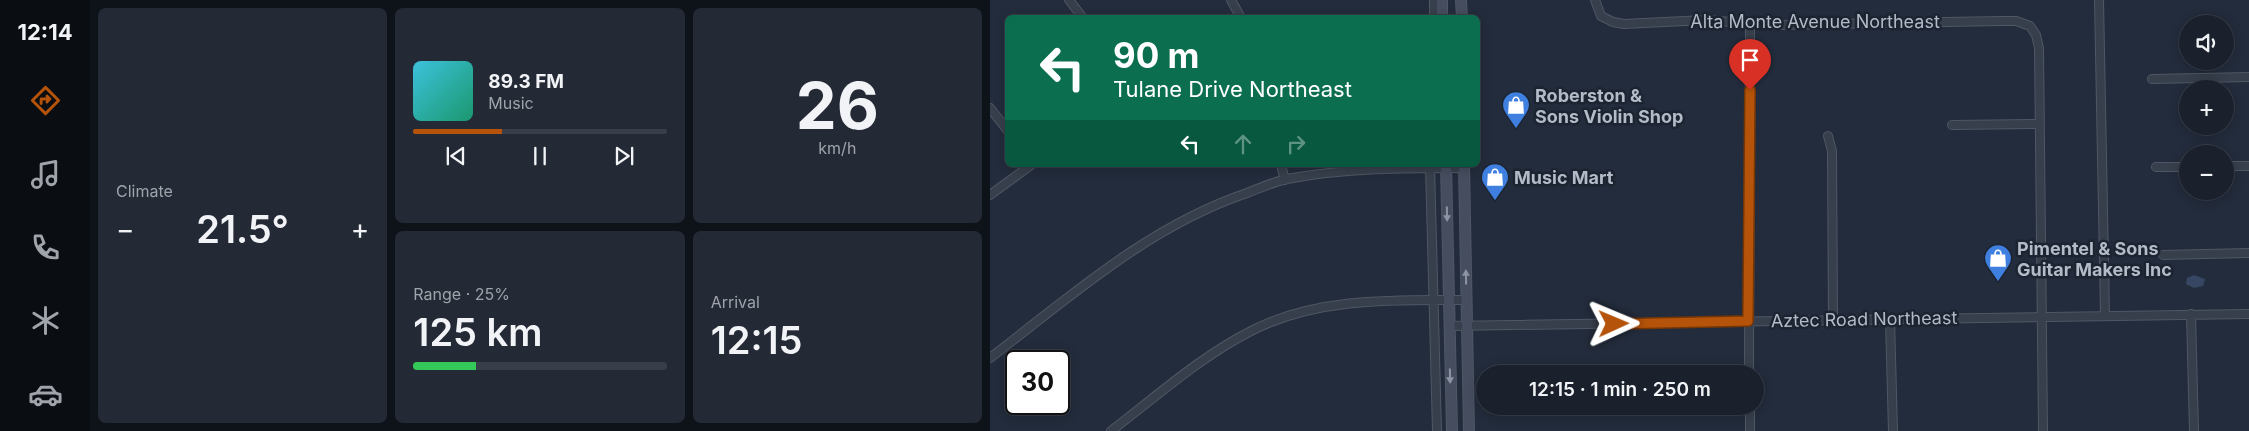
<!DOCTYPE html>
<meta charset="utf-8">
<style>
body{margin:0;font-family:Inter,sans-serif;background:#232935;color:#f1f3f6;height:100vh;display:flex;flex-direction:column;font-size:19px;white-space:nowrap}
*{box-sizing:border-box;margin:0}
p{font-size:16px;color:#9fa3aa}
.icon{flex:none;width:28px;height:28px;fill:none;stroke:currentColor;stroke-width:2;stroke-linecap:round;stroke-linejoin:round}
.map{position:relative;flex:1;overflow:hidden}
.panel{display:flex;flex-direction:column;gap:8px;padding:8px;background:#0e1219;width:900px}
.panel>*{flex:none}
.guide{position:absolute;left:15px;top:15px;width:475px;height:152px;border-radius:8px;box-shadow:0 2px 12px #0003,0 0 0 1px #383e49;background:#0b6e4f;color:#fff;overflow:hidden}
.controls{position:absolute;left:1189px;top:15px;display:grid;gap:10px}
.controls a{display:grid;place-items:center;width:55px;height:55px;border-radius:50%;background:#1a212d;box-shadow:0 2px 12px #0003,0 0 0 1px #383e49;font-size:25px}
.speed{position:absolute;left:15px;top:350px;display:flex;gap:10px;font-size:25px;font-weight:700;text-align:center}
.speed>*{display:grid;place-content:center;width:65px;height:65px;border-radius:50%;background:#1a212d;box-shadow:0 2px 12px #0003,0 0 0 1px #383e49;line-height:1}
.speed .limit{border:2px solid #111;border-radius:8px;background:#fff;color:#111}
.pin{position:absolute;display:grid;place-items:center;width:42px;height:42px;color:#fff;margin:-51px -21px;border-radius:50% 50% 50% 0;rotate:-45deg;box-shadow:0 0 5px #0007}
.pin .icon{rotate:45deg}
.me{position:absolute;width:55px;margin:-28px;rotate:89deg;stroke-linejoin:round;filter:drop-shadow(0 0 4px #0008)}
.turn{display:flex;align-items:center;gap:18px;height:105px;padding:0 25px;font-size:22px}
.turn .icon{width:65px;height:65px;stroke-width:2.5}
.turn b{display:block;font-size:35px;line-height:42px}
.lanes{display:flex;align-items:center;height:48px;padding:0 25px;background:#0003;justify-content:center;gap:25px;direction:ltr}
.lanes .off{opacity:.35}
.big{font-size:38px;font-weight:600;line-height:1.1}
.panel .card{flex:1;display:flex;flex-direction:column;justify-content:center;gap:8px;min-width:0;padding:0 18px;border-radius:8px;background:#232935}
.panel .dial{align-items:center;gap:0}
.dial b{font-size:65px;line-height:1}
.song{display:flex;align-items:center;gap:15px}
.cover{width:60px;height:60px;border-radius:8px;background:linear-gradient(135deg,hsl(190 70% 55%),hsl(160 70% 35%))}
.played{height:5px;border-radius:2px;background:linear-gradient(90deg,#b45309 35%,#383e49 35%)}
.keys{display:flex;justify-content:space-around;direction:ltr}
.heat{display:flex;justify-content:space-between;align-items:center;font-size:28px;direction:ltr}
.charge{height:8px;border-radius:4px;background:linear-gradient(90deg,#34c759 25%,#383e49 0)}
.panel .tiles{flex:1;display:grid;gap:8px;grid-template-columns:repeat(3,1fr)}
.card:first-child{grid-row:span 2}
.trip{position:absolute;left:486px;top:365px;width:288px;height:50px;border-radius:25px;background:#1a212d;box-shadow:0 2px 12px #0003,0 0 0 1px #383e49;font-weight:600;line-height:50px;text-align:center}
main{display:flex;flex:1;min-height:0}
.tabs{display:flex;flex-direction:column;width:90px;justify-content:space-around;align-items:center;background:#0a0d12;color:#9fa3aa}
.tabs .icon{width:35px;height:35px}
.tabs .current{color:#b45309}
.tabs b{font-size:22px;color:#f1f3f6}
.map>svg:first-child{display:block}
.water{fill:#374763}
.lines{fill:none;stroke-linecap:round;stroke-linejoin:round}
.minor-casing{stroke:#4f5764;stroke-width:10}
.secondary-casing{stroke:#4f5764;stroke-width:12}
.minor{stroke:#373f4c;stroke-width:8}
.secondary{stroke:#454d5f;stroke-width:10}
.oneway{fill:#8c94a3}
.route-casing{stroke:#753606;stroke-width:12}
.route{stroke:#b45309;stroke-width:9}
.labels{text-anchor:middle;dominant-baseline:central;stroke-width:5;stroke-linejoin:round;paint-order:stroke}
.street-label{font-size:18px;fill:#b3bac8;stroke:#1c2431}
.poi-label{font-size:18px;font-weight:bold;fill:#b3bac8;stroke:#1c2431;text-anchor:start}
</style>
<main>
<nav class="tabs">
<b>12:14</b>
<svg class="icon current" aria-label="directions" viewBox="0 0 24 24"><path d="M12 3l9 9-9 9-9-9zM9 14v-3h6M13 9l2 2-2 2"/></svg>
<svg class="icon" aria-label="music" viewBox="0 0 24 24"><path d="M9 18V5l10-2v13"/><circle cx="6" cy="18" r="3"/><circle cx="16" cy="16" r="3"/></svg>
<svg class="icon" aria-label="phone" viewBox="0 0 24 24"><path d="M5 4h4l2 5-3 2q2 4 5 5l2-3 5 2v4C11 20 4 13 5 4z"/></svg>
<svg class="icon" aria-label="climate" viewBox="0 0 24 24"><path d="M12 3v18M4 7l16 10M4 17L20 7"/></svg>
<svg class="icon" aria-label="car" viewBox="0 0 24 24"><path d="M5 17H2v-5l4-1 3-4h7l3 4 3 1v5h-3M9 17h6M6 11h13"/><circle cx="7" cy="17" r="2"/><circle cx="17" cy="17" r="2"/></svg>
</nav>
<section class="panel">
<div class="tiles">
<div class="card"><p>Climate</p>
<div class="heat"><a>−</a><b class="big">21.5°</b><a>+</a></div>
</div>
<div class="card">
<div class="song"><i class="cover"></i><div><b>89.3 FM</b><p>Music</p></div></div>
<div class="played"></div>
<div class="keys"><svg class="icon" aria-label="previous" viewBox="0 0 24 24"><path d="M18 5L8 12l10 7zM5 5v14"/></svg><svg class="icon" aria-label="pause" viewBox="0 0 24 24"><path d="M8 5v14M16 5v14"/></svg><svg class="icon" aria-label="next" viewBox="0 0 24 24"><path d="M6 5l10 7-10 7zM19 5v14"/></svg></div>
</div>
<div class="card dial"><b>26</b><p>km/h</p></div>
<div class="card"><p>Range · 25%</p><b class="big">125 km</b><div class="charge"></div></div>
<div class="card"><p>Arrival</p><b class="big">12:15</b></div>
</div>
</section>
<div class="map">
<svg width="1259" height="431" viewBox="0 0 1259 431">
<rect width="100%" height="100%" fill="#232c3c"/>
<!-- water -->
<path class="water" d="M1204,275L1215,279L1213,286L1204,288L1196,284L1197,278Z"/>
<g class="lines">
<!-- minor casing -->
<g class="minor-casing">
<path id="minor" d="M79,0L93,18
M241,0L251,18
M444,0V18
M605,0L611,16L623,22L634,24L715,20L786,25L1012,21H1026L1040,26L1046,35L1049,48L1053,431
M1109,0L1115,315
M1162,79L1259,77
M0,108L18,131
M962,125L1050,124
M838,136L842,151L843,320
M291,165L295,180
M440,166L447,431
M1235,166H1259
M1166,167H1198
M0,195L41,165
M1173,255L1259,253
M1201,314L1204,431
M900,319L903,431
M459,326L1259,314
M0,358C81,296 159,226 257,193C270,188 283,182 297,179C355,168 416,168 474,168
M759,374L760,22
M760,406V431
M121,431C167,396 211,356 263,330C328,297 406,300 476,300"/>
</g>
<!-- secondary casing -->
<g class="secondary-casing">
<path id="secondary" d="M452,0V18
M471,0L472,18
M456,165L462,431
M474,165L479,431"/>
</g>
<!-- minor -->
<use href="#minor" class="minor"/>
<!-- secondary -->
<use href="#secondary" class="secondary"/>
</g>
<!-- one-way arrows -->
<defs><path id="oneway-solid" d="M-6-.8H1V-3.2L6.5 0L1 3.2V.8H-6Z" transform="scale(1.25)"/></defs>
<g class="oneway">
<use href="#oneway-solid" transform="translate(457 214) rotate(89)"/>
<use href="#oneway-solid" transform="translate(476 277) rotate(-91)"/>
<use href="#oneway-solid" transform="translate(460 376) rotate(89)"/>
</g>
<g class="lines">
<!-- route casing -->
<g class="route-casing">
<path id="route" d="M624,324L758,321L760,90"/>
</g>
<!-- route -->
<use href="#route" class="route"/>
</g>
<!-- icons -->
<defs>
<g id="shop-pin" transform="scale(1.4375)"><path d="M0 17L-7.5 6A9.5 9.5 0 1 1 7.5 6Z" fill="#3f7fe0" stroke="#1c2431"/><path d="M-5-2.5h2.3a2.7 3.5 0 0 1 5.4 0H5L5.5 6h-11ZM-1.5-2.5h3a1.5 2.3 0 0 0-3 0Z" fill="#fff"/></g>
</defs>
<g fill-rule="evenodd">
<use href="#shop-pin" x="526" y="105"/>
<use href="#shop-pin" x="505" y="177"/>
<use href="#shop-pin" x="1008" y="258"/>
</g>
<g class="labels">
<!-- street labels -->
<g class="street-label">
<text x="825" y="21">Alta Monte Avenue Northeast</text>
<text transform="translate(874 319) rotate(-1)">Aztec Road Northeast</text>
</g>
<!-- poi labels -->
<g class="poi-label">
<text x="545" y="95">Roberston &amp;<tspan x="545" dy="21">Sons Violin Shop</tspan></text>
<text x="524" y="177">Music Mart</text>
<text x="1027" y="248">Pimentel &amp; Sons<tspan x="1027" dy="21">Guitar Makers Inc</tspan></text>
</g>
</g>
</svg>
<div class="controls">
<a><svg class="icon" aria-label="sound" viewBox="0 0 24 24"><path d="M4 9h4l5-4v14l-5-4H4zM17 9q2 3 0 6"/></svg></a>
<a>+</a>
<a>−</a>
</div>
<div class="speed"><div class="limit">30</div></div>
<div class="pin" style="left:760px;top:90px;background:#d93025"><svg class="icon" aria-label="arrive" viewBox="0 0 24 24"><path d="M6 21V4h12l-3 4 3 4H6"/></svg></div>
<svg class="me" style="left:624px;top:324px" viewBox="-20 -20 40 40"><path d="M0-17L14 15 0 8-14 15z" fill="#b45309" stroke="#fff" stroke-width="4"/></svg>
<div class="trip">12:15 · 1 min · 250 m</div>
<div class="guide">
<div class="turn"><svg class="icon" aria-label="left" viewBox="0 0 24 24"><path d="M17 20v-9H6M10 6l-5 5 5 5"/></svg><div><b>90 m</b>Tulane Drive Northeast</div></div>
<div class="lanes"><svg class="icon" aria-label="left" viewBox="0 0 24 24"><path d="M17 20v-9H6M10 6l-5 5 5 5"/></svg><svg class="icon off" aria-label="ahead" viewBox="0 0 24 24"><path d="M12 20V5M6 11l6-6 6 6"/></svg><svg class="icon off" aria-label="right" viewBox="0 0 24 24"><path d="M7 20v-9h11M14 6l5 5-5 5"/></svg></div>
</div>
</div>
</main>
